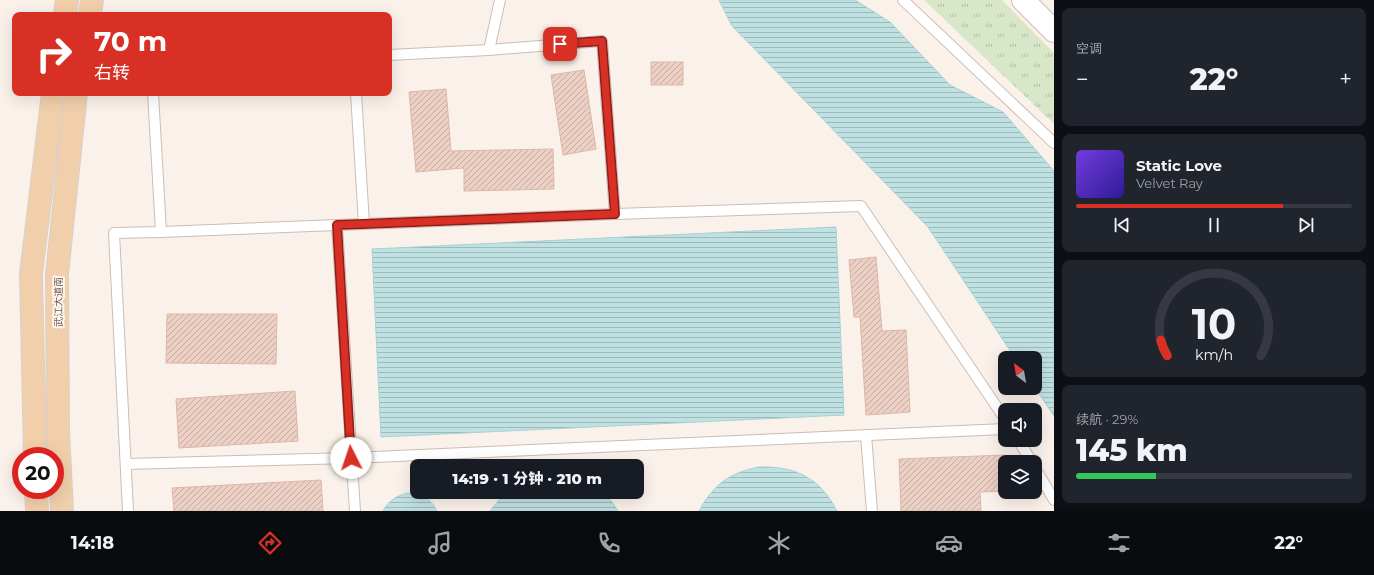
<!DOCTYPE html>
<html lang="zh">
<meta charset="utf-8">
<style>
body{margin:0;font-family:Montserrat,"Noto Sans SC",sans-serif;background:#20242c;color:#f1f3f6;height:100vh;display:flex;flex-direction:column;font-size:15px;white-space:nowrap}
*{box-sizing:border-box;margin:0}
p{font-size:13px;color:#9ea1a6}
.icon{flex:none;width:22px;height:22px;fill:none;stroke:currentColor;stroke-width:2;stroke-linecap:round;stroke-linejoin:round}
.map{position:relative;flex:1;overflow:hidden}
.sheet{display:flex;flex-direction:column;gap:8px;padding:8px;background:#0d0f14;width:320px}
.sheet>*{flex:none}
.top-card{position:absolute;left:12px;top:12px;width:380px;height:84px;border-radius:8px;box-shadow:0 4px 16px #0002;background:#d93025;color:#fff;overflow:hidden}
.needle{width:26px;rotate:329deg}
.tools{position:absolute;left:998px;top:351px;display:grid;gap:8px}
.tools a{display:grid;place-items:center;width:44px;height:44px;border-radius:8px;background:#171b24;box-shadow:0 4px 16px #0002;font-size:20px}
.speed{position:absolute;left:12px;top:447px;display:flex;gap:8px;font-size:20px;font-weight:700;text-align:center}
.speed>*{display:grid;place-content:center;width:52px;height:52px;border-radius:50%;background:#171b24;box-shadow:0 4px 16px #0002;line-height:1}
.speed .limit{border:6px solid #d22;background:#fff;color:#111}
.pin{position:absolute;display:grid;place-items:center;width:34px;height:34px;color:#fff;margin:-17px;border-radius:8px;box-shadow:0 2px 6px #0006}
.me{position:absolute;width:44px;margin:-22px;rotate:356deg;stroke-linejoin:round;filter:drop-shadow(0 0 3px #0008)}
.turn{display:flex;align-items:center;gap:14px;height:84px;padding:0 16px;font-size:18px}
.turn .icon{width:52px;height:52px;stroke-width:2.5}
.turn b{display:block;font-size:28px;line-height:34px}
.big{font-size:30px;font-weight:800;line-height:1.1}
.sheet .widget{flex:1;display:flex;flex-direction:column;justify-content:center;gap:6px;min-width:0;padding:0 14px;border-radius:8px;background:#20242c}
.sheet .dial{align-items:center;gap:0}
.dial svg{height:104px;overflow:visible;fill:none;stroke:#363941;stroke-width:7;stroke-linecap:round;text-anchor:middle}
.dial text{fill:#f1f3f6;stroke:none}
.song{display:flex;align-items:center;gap:12px}
.cover{width:48px;height:48px;border-radius:6px;background:linear-gradient(135deg,hsl(260 70% 55%),hsl(250 70% 35%))}
.played{height:4px;border-radius:2px;background:linear-gradient(90deg,#d93025 75%,#363941 75%)}
.keys{display:flex;justify-content:space-around;direction:ltr}
.heat{display:flex;justify-content:space-between;align-items:center;font-size:22px;direction:ltr}
.charge{height:6px;border-radius:3px;background:linear-gradient(90deg,#34c759 29%,#363941 0)}
.trip{position:absolute;left:410px;top:459px;width:234px;height:40px;border-radius:8px;background:#171b24;box-shadow:0 4px 16px #0002;font-weight:800;line-height:40px;text-align:center}
.menu{display:flex;height:64px;justify-content:space-around;align-items:center;background:#090b0e;color:#9ea1a6}
.menu .icon{width:28px;height:28px}
.menu .selected{color:#d93025}
.menu b{font-size:18px;color:#f1f3f6}
main{display:flex;flex:1;min-height:0}
.map>svg:first-child{display:block}
.grass{fill:url(#grass-tufts)}
.water{fill:url(#water-rules);stroke:#a7d1d3}
.building{fill:url(#building-hatch);stroke:#deb6a7}
.lines{fill:none;stroke-linecap:round;stroke-linejoin:round}
.lane-casing{stroke:#cebcb4;stroke-width:12}
.secondary-casing{stroke:#d0bcb2;stroke-width:24}
.primary-casing{stroke:#d8d0ce;stroke-width:24}
.lane{stroke:#fff;stroke-width:10}
.secondary{stroke:#fff;stroke-width:22}
.primary{stroke:#f1cfaa;stroke-width:22}
.route-casing{stroke:#8d1f18;stroke-width:10}
.route{stroke:#d93025;stroke-width:7}
.labels{text-anchor:middle;dominant-baseline:central;stroke-width:4;stroke-linejoin:round;paint-order:stroke}
.street-label{font-size:10px;fill:#735850;stroke:#fdf7f0}
</style>
<main>
<div class="map">
<svg width="1054" height="511" viewBox="0 0 1054 511">
<defs>
<pattern id="grass-tufts" width="24" height="20" patternUnits="userSpaceOnUse"><rect width="24" height="20" fill="#d9e7c9"/><path d="M3 7l-1-3M5 7V3M7 7l1-3M15 17l-1-3M17 17v-4M19 17l1-3" fill="none" stroke="#b4bea6"/></pattern>
<pattern id="water-rules" width="6" height="5" patternUnits="userSpaceOnUse"><rect width="6" height="5" fill="#c0e1e2"/><path d="M0 2.5h6" fill="none" stroke="#a0b9ba"/></pattern>
<pattern id="building-hatch" width="6" height="6" patternUnits="userSpaceOnUse"><rect width="6" height="6" fill="#edd0c4"/><path d="M-1 1l2-2M0 6l6-6M5 7l2-2" fill="none" stroke="#c4aca2"/></pattern>
</defs>
<rect width="100%" height="100%" fill="#faf2ea"/>
<!-- grass -->
<path class="grass" d="M924,0H1002L1054,53V124Z"/>
<!-- water -->
<path class="water" d="M719,0H855L890,22L950,85L1003,112L1054,171V416L1035,388V358H1015L928,227L732,26Z
M836,227L844,415L381,437L372,249Z
M759,467C796,466 820,478 837,511H699C714,484 729,473 759,467Z
M508,492H601L612,502L618,511H490L499,500Z
M408,493C421,495 431,498 437,511H383C389,500 396,496 408,493Z"/>
<!-- building -->
<path class="building" d="M651,62H683V85H651Z
M584,70L596,149L563,155L551,75Z
M446,89L451,151L553,149L554,189L464,191V168L416,172L409,92Z
M876,257L882,331L906,330L910,412L866,415L860,317H854L849,260Z
M167,314H277L276,364L166,363Z
M295,391L298,441L179,448L176,399Z
M1005,455V491L980,492L981,511H901L899,459Z
M321,480L323,511H174L172,488Z"/>
<g class="lines">
<!-- lane casing -->
<g class="lane-casing">
<path id="lane" d="M903,0L1054,143
M489,50L500,0
M389,55L489,50L602,41L615,214
M356,93L364,224
M337,225L355,511
M161,232L615,214L861,206L1005,419
M866,435L872,511
M1018,440L1032,462
M126,464L351,458L1005,429
M1035,468L1054,500
M128,511L114,233L161,232L153,93"/>
</g>
<!-- secondary casing -->
<g class="secondary-casing">
<path id="secondary" d="M1023,0L1054,31"/>
</g>
<!-- primary casing -->
<g class="primary-casing">
<path id="primary" d="M65,15L67,0
M90,15L92,0
M35,456L31,274L53,93
M36,490L37,511
M62,511L58,431L57,274L76,93"/>
</g>
<!-- lane -->
<use href="#lane" class="lane"/>
<!-- secondary -->
<use href="#secondary" class="secondary"/>
<!-- primary -->
<use href="#primary" class="primary"/>
</g>
<g class="lines">
<!-- route casing -->
<g class="route-casing">
<path id="route" d="M351,458L337,225L615,214L602,41L560,44"/>
</g>
<!-- route -->
<use href="#route" class="route"/>
</g>
<g class="labels">
<!-- street labels -->
<g class="street-label">
<text transform="translate(58 302) rotate(-90)">武江大道南</text>
</g>
</g>
</svg>
<div class="tools">
<a><svg class="needle" viewBox="-14 -14 28 28"><path d="M0-13l5 13h-10z" fill="#e53935"/><path d="M0 13l5-13h-10z" fill="#9ea1a6"/></svg></a>
<a><svg class="icon" aria-label="sound" viewBox="0 0 24 24"><path d="M4 9h4l5-4v14l-5-4H4zM17 9q2 3 0 6"/></svg></a>
<a><svg class="icon" aria-label="layers" viewBox="0 0 24 24"><path d="M12 4l9 5-9 5-9-5zM3 14l9 5 9-5"/></svg></a>
</div>
<div class="speed"><div class="limit">20</div></div>
<div class="pin" style="left:560px;top:44px;background:#d93025"><svg class="icon" aria-label="arrive" viewBox="0 0 24 24"><path d="M6 21V4h12l-3 4 3 4H6"/></svg></div>
<svg class="me" style="left:351px;top:458px" viewBox="-20 -20 40 40"><circle r="19" fill="#fff"/><path d="M0-13L10 11 0 6-10 11z" fill="#d93025"/></svg>
<div class="trip">14:19 · 1 分钟 · 210 m</div>
<div class="top-card">
<div class="turn"><svg class="icon" aria-label="right" viewBox="0 0 24 24"><path d="M7 20v-9h11M14 6l5 5-5 5"/></svg><div><b>70 m</b>右转</div></div>
</div>
</div>
<section class="sheet">
<div class="widget"><p>空调</p>
<div class="heat"><a>−</a><b class="big">22°</b><a>+</a></div>
</div>
<div class="widget">
<div class="song"><i class="cover"></i><div><b>Static Love</b><p>Velvet Ray</p></div></div>
<div class="played"></div>
<div class="keys"><svg class="icon" aria-label="previous" viewBox="0 0 24 24"><path d="M18 5L8 12l10 7zM5 5v14"/></svg><svg class="icon" aria-label="pause" viewBox="0 0 24 24"><path d="M8 5v14M16 5v14"/></svg><svg class="icon" aria-label="next" viewBox="0 0 24 24"><path d="M6 5l10 7-10 7zM19 5v14"/></svg></div>
</div>
<div class="widget dial"><svg viewBox="0 0 100 80">
<path d="M14 69A42 42 0 1 1 86 69"/>
<path d="M14 69A42 42 0 0 1 9 57" stroke="#d93025"/>
<text x="50" y="56" font-size="32" font-weight="700">10</text>
<text x="50" y="72" font-size="11">km/h</text>
</svg></div>
<div class="widget"><p>续航 · 29%</p><b class="big">145 km</b><div class="charge"></div></div>
</section>
</main>
<nav class="menu">
<b>14:18</b>
<svg class="icon selected" aria-label="directions" viewBox="0 0 24 24"><path d="M12 3l9 9-9 9-9-9zM9 14v-3h6M13 9l2 2-2 2"/></svg>
<svg class="icon" aria-label="music" viewBox="0 0 24 24"><path d="M9 18V5l10-2v13"/><circle cx="6" cy="18" r="3"/><circle cx="16" cy="16" r="3"/></svg>
<svg class="icon" aria-label="phone" viewBox="0 0 24 24"><path d="M5 4h4l2 5-3 2q2 4 5 5l2-3 5 2v4C11 20 4 13 5 4z"/></svg>
<svg class="icon" aria-label="climate" viewBox="0 0 24 24"><path d="M12 3v18M4 7l16 10M4 17L20 7"/></svg>
<svg class="icon" aria-label="car" viewBox="0 0 24 24"><path d="M5 17H2v-5l4-1 3-4h7l3 4 3 1v5h-3M9 17h6M6 11h13"/><circle cx="7" cy="17" r="2"/><circle cx="17" cy="17" r="2"/></svg>
<svg class="icon" aria-label="filters" viewBox="0 0 24 24"><path d="M4 7h16M4 17h16"/><circle cx="9" cy="7" r="2"/><circle cx="15" cy="17" r="2"/></svg>
<b>22°</b>
</nav>
